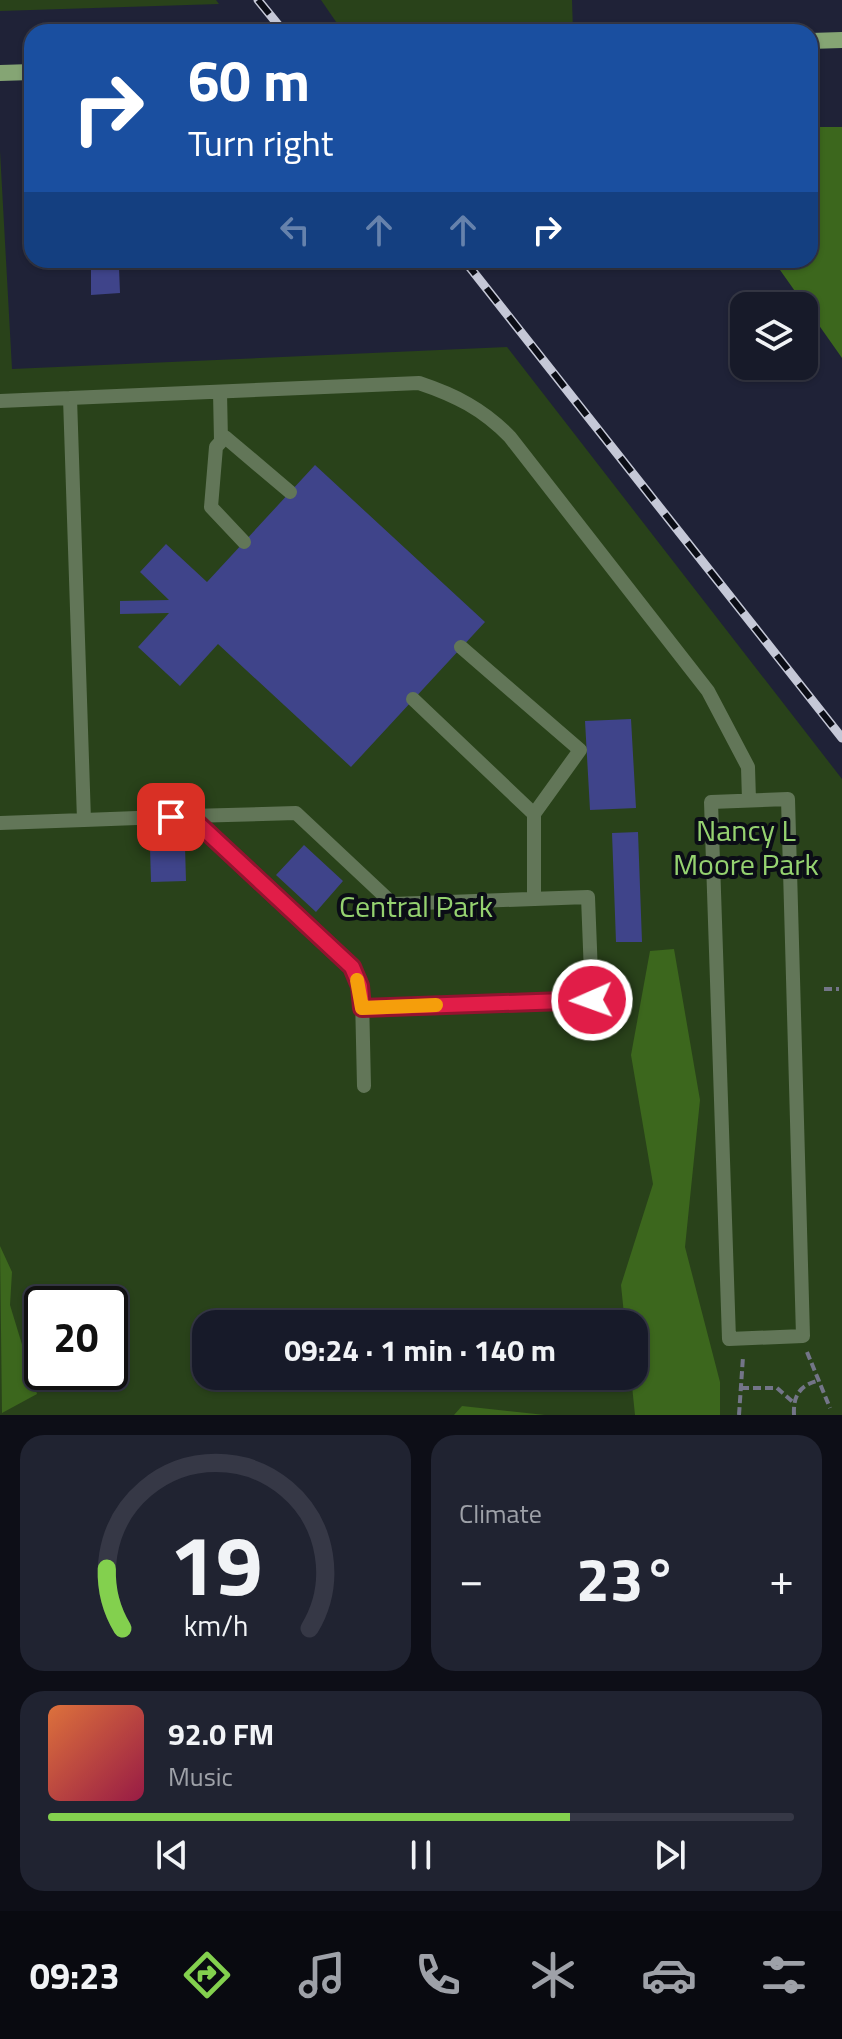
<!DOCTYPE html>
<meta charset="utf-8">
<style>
body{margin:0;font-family:"Titillium Web",sans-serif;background:#202331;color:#f1f3f6;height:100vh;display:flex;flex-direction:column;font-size:30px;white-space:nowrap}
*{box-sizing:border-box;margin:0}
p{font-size:26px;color:#9ea1a8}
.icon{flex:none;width:44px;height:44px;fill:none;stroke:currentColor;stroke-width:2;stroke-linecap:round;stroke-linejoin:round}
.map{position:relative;height:1415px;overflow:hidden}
.drawer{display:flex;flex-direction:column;gap:20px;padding:20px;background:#0d0e17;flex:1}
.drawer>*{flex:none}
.hud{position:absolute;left:24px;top:24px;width:794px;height:244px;border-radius:24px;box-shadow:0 2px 6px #0004,0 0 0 2px #363846;background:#1a4fa0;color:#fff;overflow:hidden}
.controls{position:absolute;left:730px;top:292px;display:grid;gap:16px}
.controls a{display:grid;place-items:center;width:88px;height:88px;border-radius:16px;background:#171a29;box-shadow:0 2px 6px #0004,0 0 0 2px #363846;font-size:40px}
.speed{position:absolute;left:24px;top:1286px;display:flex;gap:16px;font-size:40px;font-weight:700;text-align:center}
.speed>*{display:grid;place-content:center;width:104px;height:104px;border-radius:50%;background:#171a29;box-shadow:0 2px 6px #0004,0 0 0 2px #363846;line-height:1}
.speed .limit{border:4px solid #111;border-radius:12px;background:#fff;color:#111}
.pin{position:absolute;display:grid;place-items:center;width:68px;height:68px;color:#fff;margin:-34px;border-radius:16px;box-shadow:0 4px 12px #0006}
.me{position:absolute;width:88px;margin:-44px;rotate:268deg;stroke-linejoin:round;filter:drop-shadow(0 0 6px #0008)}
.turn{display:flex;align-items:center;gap:28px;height:168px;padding:0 32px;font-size:36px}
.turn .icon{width:104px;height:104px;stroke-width:2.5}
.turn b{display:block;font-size:56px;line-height:68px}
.lanes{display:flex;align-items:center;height:76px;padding:0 32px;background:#0003;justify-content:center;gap:40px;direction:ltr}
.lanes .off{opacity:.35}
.big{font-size:60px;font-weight:700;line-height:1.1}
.drawer .card{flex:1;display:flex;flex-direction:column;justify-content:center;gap:12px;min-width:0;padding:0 28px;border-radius:24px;background:#202331}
.drawer .dial{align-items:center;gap:0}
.dial svg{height:208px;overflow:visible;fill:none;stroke:#363846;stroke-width:7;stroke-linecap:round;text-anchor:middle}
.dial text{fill:#f1f3f6;stroke:none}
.song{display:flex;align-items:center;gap:24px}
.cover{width:96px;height:96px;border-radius:12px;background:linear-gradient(135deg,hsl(20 70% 55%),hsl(340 70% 35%))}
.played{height:8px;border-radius:4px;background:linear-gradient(90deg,#83d04e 70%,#363846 70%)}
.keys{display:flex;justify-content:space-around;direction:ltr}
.heat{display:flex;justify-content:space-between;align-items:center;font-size:44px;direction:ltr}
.drawer .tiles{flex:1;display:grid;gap:20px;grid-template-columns:1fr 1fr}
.card:last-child{grid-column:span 2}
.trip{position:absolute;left:192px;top:1310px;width:456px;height:80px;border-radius:24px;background:#171a29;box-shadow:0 2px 6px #0004,0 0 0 2px #363846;font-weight:700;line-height:80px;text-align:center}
.tab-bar{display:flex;height:128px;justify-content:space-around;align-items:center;background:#090a10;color:#9ea1a8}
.tab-bar .icon{width:56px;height:56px}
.tab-bar .on{color:#83d04e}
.tab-bar b{font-size:36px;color:#f1f3f6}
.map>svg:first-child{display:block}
.green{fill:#29421a;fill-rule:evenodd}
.forest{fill:#3c671d}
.building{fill:#3f448a}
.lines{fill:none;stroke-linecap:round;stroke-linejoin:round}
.path{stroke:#737588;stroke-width:4;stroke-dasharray:8 4;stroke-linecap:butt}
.lane{stroke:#627658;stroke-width:14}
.secondary{stroke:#85a574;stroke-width:16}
.rail-casing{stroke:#c5c8d7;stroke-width:9}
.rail{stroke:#0b0d16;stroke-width:6;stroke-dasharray:18;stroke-linecap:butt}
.route-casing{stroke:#92132f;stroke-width:20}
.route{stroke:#e11d48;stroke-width:14}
.slow{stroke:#f59e0b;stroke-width:14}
.labels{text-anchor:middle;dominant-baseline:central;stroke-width:8;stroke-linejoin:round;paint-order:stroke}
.park-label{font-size:30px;fill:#95d270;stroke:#0b0d16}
</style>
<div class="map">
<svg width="842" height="1415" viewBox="0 0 842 1415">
<rect width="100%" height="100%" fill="#1f2237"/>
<!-- green -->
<path class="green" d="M0,0H216L219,4L0,11Z
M321,0H572L573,32H343Z
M0,151L12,369L507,347L842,779V1415H0ZM42,1304H110V1372H42ZM206,1324H634V1376H206Z"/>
<!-- forest -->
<path class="forest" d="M810,127H842V358L773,260H810Z
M674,949L700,1100L685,1247L720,1382V1415H635L631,1376H634V1324H625L621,1285L653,1184L631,1055L650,951Z
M0,1246L12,1272L10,1305L37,1394L2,1413Z
M462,1406L545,1415H454Z"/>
<!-- building -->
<path class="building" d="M119,268L120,293L91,295V269Z
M315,465L485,622L351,767L218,644L180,686L138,647L169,613L120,614V601L169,600L140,572L166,544L207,582Z
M631,719L636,808L590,810L585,721Z
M638,832L642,942H616L612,833Z
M304,845L343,881L316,912L276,875Z
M185,846L186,881L151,882L150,847Z"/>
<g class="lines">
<!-- path -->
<path class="path" d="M824,989H839
M807,1352L830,1408
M741,1388H777L793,1402
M739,1415L743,1357
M794,1415C793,1395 800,1385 820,1380"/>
<!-- lane -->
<path class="lane" d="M220,392L221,441
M0,401L419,383C455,395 483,409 510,437L708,691L748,767L749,800
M244,542L211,507L216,447L225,437L290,492
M413,699L534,814L580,750L461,647
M788,799L803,1336L729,1339L711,802Z
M534,814V899
M190,816L296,813L393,904L588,897L592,1000L362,1008
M84,820L190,816L352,967L362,997L364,1086
M0,823L84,820L70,398"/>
<!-- secondary -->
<path class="secondary" d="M810,41L842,40
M0,73L32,72"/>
<!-- rail casing -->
<g class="rail-casing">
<path id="rail" d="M258,0L284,32
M464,260L842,738"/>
</g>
<!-- rail -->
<use href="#rail" class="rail"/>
</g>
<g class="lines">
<!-- route casing -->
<g class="route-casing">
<path id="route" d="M171,817L190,816L352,967L360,986L362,1008L592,1000"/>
</g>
<!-- route -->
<use href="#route" class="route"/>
<!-- slow -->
<path class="slow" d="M357,980L362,1008L436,1005"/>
</g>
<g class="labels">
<!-- park labels -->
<g class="park-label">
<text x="746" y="830">Nancy L<tspan x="746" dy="34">Moore Park</tspan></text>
<text x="416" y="906">Central Park</text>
</g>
</g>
</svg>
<div class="controls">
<a><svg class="icon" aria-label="layers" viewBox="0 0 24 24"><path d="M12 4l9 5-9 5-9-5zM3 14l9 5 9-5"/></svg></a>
</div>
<div class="speed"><div class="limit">20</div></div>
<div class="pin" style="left:171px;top:817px;background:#d93025"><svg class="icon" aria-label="arrive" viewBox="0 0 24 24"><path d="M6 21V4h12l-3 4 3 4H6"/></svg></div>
<svg class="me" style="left:592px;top:1000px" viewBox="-20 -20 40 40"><circle r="17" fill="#e11d48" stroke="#fff" stroke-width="3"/><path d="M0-11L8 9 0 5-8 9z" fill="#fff"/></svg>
<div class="trip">09:24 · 1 min · 140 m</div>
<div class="hud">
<div class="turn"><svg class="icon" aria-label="right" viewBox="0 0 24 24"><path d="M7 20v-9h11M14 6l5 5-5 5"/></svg><div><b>60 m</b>Turn right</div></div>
<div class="lanes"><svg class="icon off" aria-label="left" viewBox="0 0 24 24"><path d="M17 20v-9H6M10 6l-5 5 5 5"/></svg><svg class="icon off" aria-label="ahead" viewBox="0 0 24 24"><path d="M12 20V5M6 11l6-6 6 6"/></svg><svg class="icon off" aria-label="ahead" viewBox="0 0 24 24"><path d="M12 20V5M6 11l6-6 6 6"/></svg><svg class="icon" aria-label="right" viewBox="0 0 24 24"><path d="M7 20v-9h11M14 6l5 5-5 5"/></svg></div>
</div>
</div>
<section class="drawer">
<div class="tiles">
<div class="card dial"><svg viewBox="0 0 100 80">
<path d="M14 69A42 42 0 1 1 86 69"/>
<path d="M14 69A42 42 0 0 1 8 46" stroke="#83d04e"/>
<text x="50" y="56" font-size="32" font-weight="700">19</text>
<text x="50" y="72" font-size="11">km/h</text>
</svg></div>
<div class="card"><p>Climate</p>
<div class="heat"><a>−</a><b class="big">23°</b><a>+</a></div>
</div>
<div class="card">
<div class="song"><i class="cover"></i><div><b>92.0 FM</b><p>Music</p></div></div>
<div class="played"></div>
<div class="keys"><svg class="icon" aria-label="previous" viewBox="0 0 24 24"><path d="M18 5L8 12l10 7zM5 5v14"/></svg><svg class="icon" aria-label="pause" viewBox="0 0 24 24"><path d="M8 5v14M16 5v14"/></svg><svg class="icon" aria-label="next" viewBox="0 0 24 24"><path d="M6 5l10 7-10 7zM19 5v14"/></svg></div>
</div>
</div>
</section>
<nav class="tab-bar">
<b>09:23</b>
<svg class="icon on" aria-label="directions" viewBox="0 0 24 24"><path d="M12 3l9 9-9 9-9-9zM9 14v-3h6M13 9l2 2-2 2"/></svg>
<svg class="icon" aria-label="music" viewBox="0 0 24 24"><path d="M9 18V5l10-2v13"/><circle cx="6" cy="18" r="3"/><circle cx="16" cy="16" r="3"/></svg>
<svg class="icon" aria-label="phone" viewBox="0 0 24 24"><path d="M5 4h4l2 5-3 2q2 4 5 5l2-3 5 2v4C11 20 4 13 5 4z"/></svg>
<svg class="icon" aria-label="climate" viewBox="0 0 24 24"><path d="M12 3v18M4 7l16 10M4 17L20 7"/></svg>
<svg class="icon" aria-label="car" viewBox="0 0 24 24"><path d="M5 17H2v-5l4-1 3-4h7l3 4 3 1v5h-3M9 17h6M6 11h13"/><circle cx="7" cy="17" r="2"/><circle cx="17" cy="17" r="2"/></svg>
<svg class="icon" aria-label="filters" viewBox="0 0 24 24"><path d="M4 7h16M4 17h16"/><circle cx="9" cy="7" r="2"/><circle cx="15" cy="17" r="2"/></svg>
</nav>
